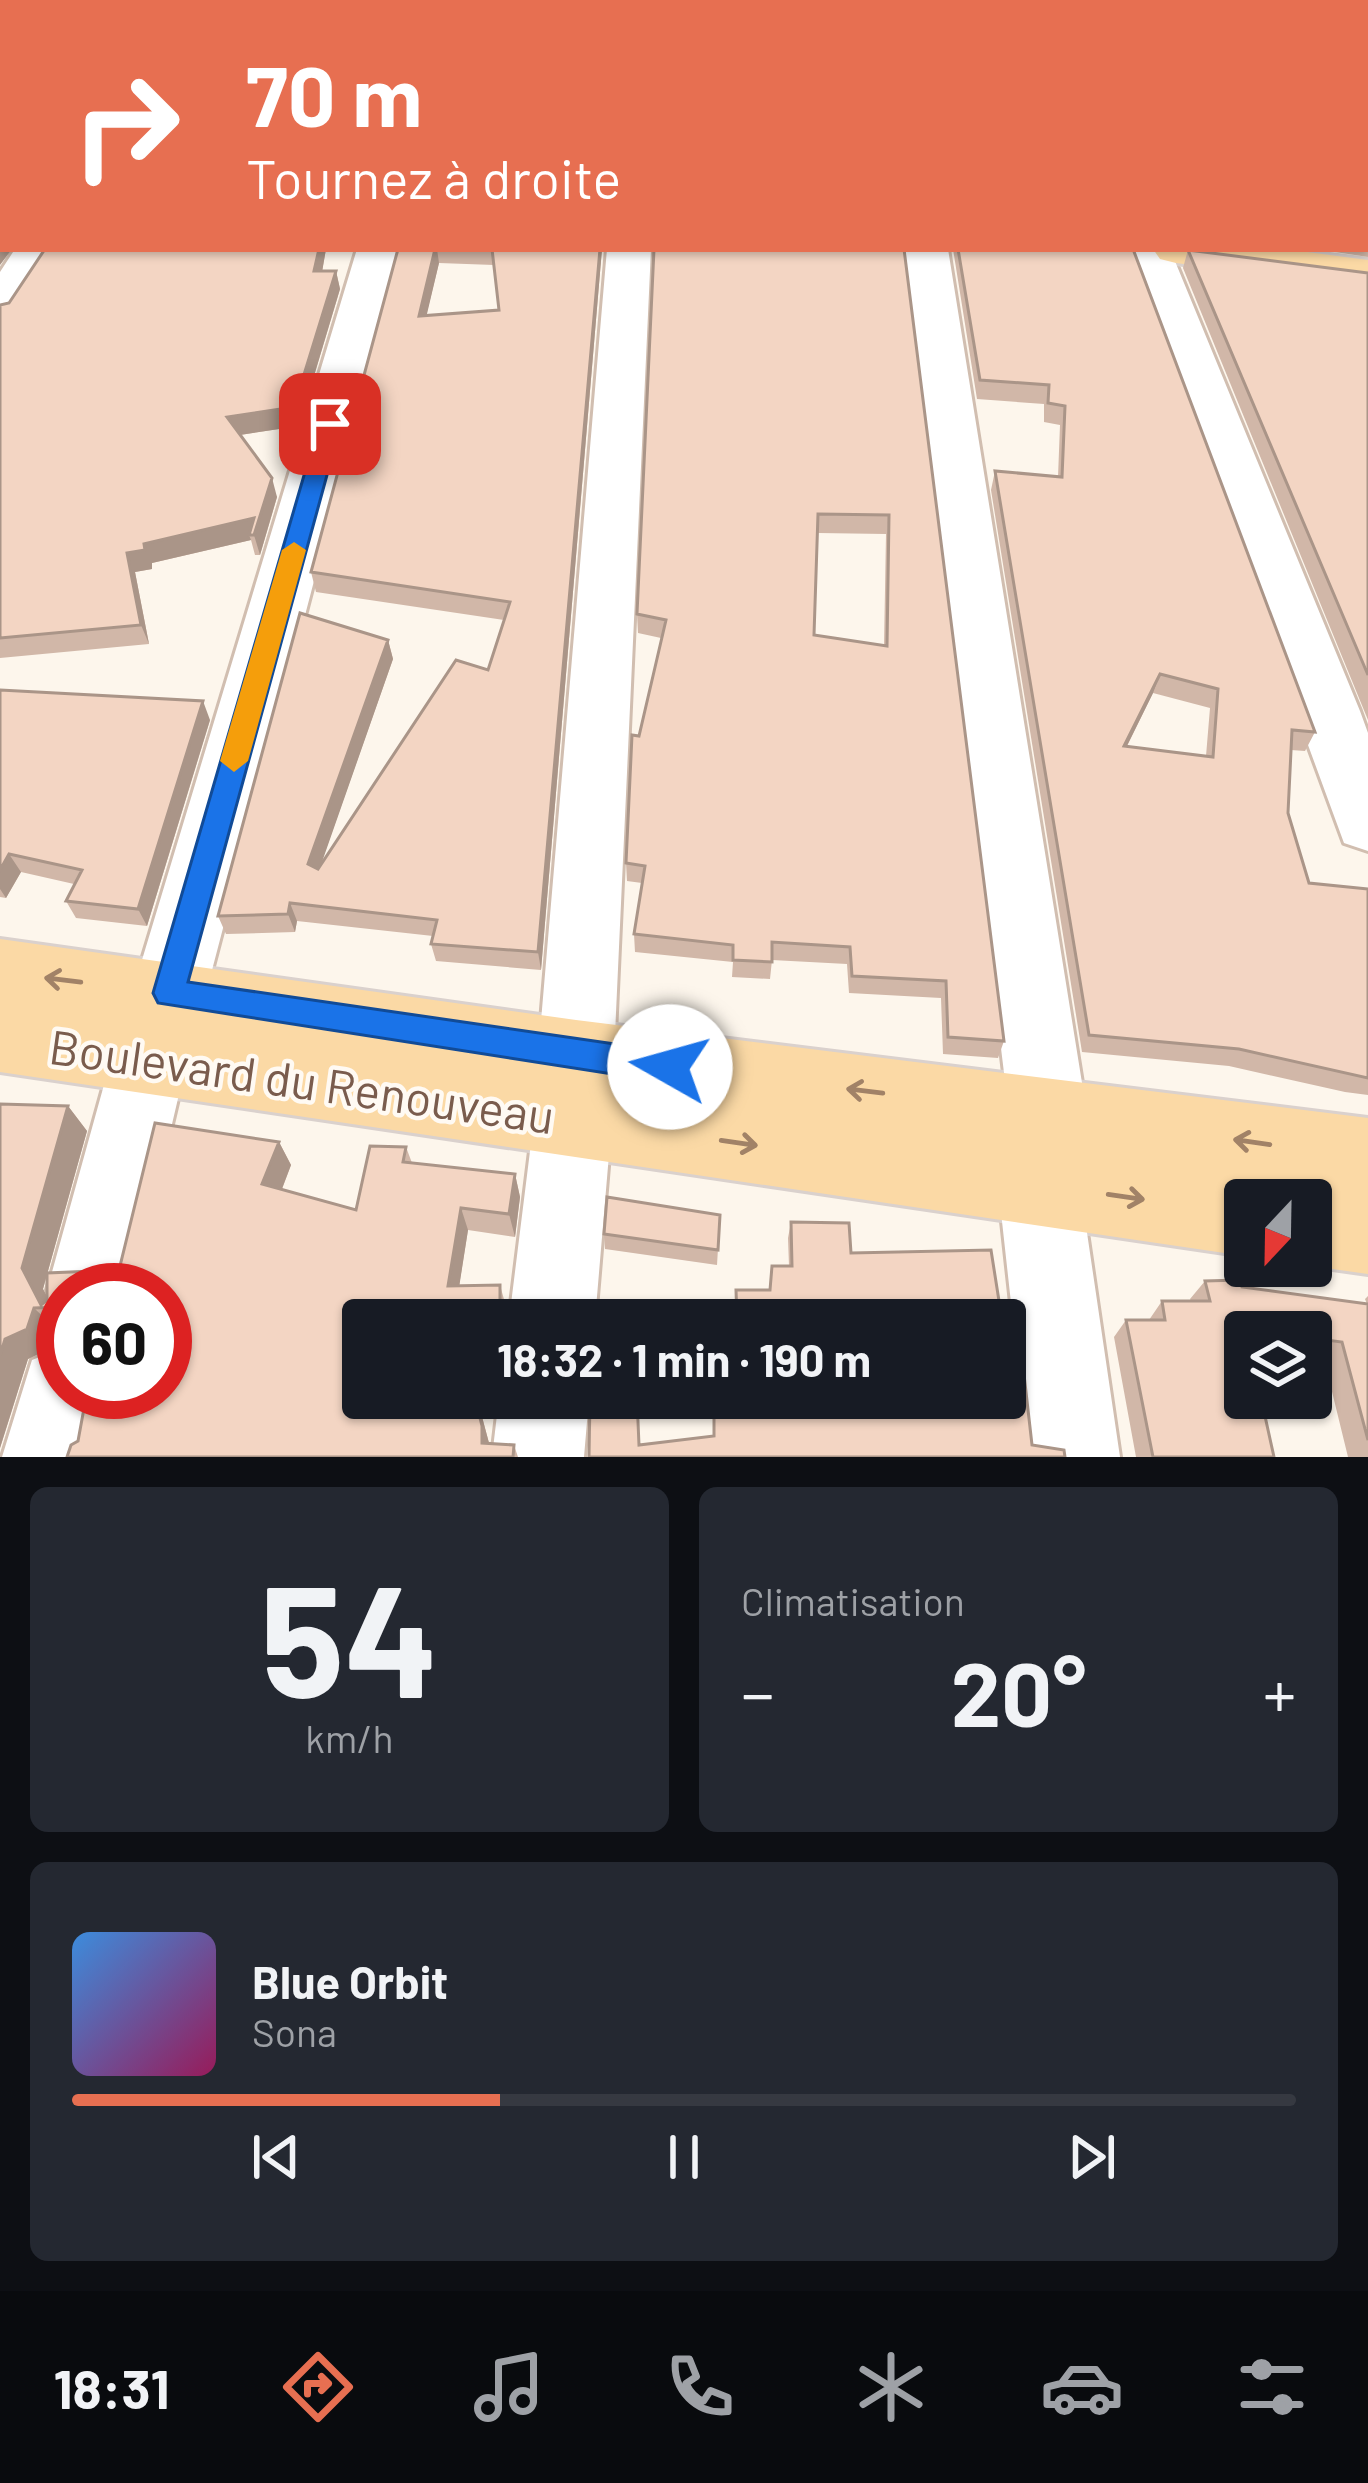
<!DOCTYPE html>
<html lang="fr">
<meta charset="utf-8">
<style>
body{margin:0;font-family:Barlow,sans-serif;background:#242831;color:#f1f3f6;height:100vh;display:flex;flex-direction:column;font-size:45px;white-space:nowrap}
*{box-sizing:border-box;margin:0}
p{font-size:39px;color:#9ea1a6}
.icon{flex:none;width:66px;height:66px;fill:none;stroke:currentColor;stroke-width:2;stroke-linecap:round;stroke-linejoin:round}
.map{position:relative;height:1457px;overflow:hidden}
.panel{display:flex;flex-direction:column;gap:30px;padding:30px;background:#0d0f14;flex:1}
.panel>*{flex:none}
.top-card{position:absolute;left:0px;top:0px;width:1368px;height:252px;box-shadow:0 3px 9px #0004;background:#e76f51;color:#fff;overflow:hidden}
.needle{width:78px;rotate:202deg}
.controls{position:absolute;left:1224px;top:1179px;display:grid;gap:24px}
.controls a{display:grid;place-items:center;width:108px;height:108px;border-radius:12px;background:#171b24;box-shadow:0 3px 9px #0004;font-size:60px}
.speed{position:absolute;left:36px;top:1263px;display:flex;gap:24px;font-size:60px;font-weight:700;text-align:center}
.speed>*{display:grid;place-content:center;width:156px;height:156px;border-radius:50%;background:#171b24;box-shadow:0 3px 9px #0004;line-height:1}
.speed .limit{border:18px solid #d22;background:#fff;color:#111}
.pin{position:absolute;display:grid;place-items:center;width:102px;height:102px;color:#fff;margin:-51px;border-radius:24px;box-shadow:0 6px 18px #0006}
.me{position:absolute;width:132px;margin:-66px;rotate:277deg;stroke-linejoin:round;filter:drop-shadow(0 0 9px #0008)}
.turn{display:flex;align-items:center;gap:42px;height:252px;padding:0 48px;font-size:54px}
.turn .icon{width:156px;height:156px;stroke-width:2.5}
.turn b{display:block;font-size:84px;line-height:102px}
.big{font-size:90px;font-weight:700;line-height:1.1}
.panel .widget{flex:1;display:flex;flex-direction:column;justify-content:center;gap:18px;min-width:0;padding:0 42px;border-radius:18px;background:#242831}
.panel .dial{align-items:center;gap:0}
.dial b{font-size:156px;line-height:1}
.song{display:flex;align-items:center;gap:36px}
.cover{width:144px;height:144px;border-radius:18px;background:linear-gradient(135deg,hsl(210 70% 55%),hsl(330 70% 35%))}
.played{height:12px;border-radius:6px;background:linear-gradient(90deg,#e76f51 35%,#363941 35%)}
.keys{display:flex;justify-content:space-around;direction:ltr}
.heat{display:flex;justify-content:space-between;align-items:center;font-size:66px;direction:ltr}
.panel .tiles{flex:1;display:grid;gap:30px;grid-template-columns:1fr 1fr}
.widget:last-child{grid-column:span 2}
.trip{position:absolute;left:342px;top:1299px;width:684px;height:120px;border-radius:12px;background:#171b24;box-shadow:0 3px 9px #0004;font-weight:700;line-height:120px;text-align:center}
.tab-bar{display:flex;height:192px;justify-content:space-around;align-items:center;background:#090b0e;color:#9ea1a6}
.tab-bar .icon{width:84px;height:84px}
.tab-bar .current{color:#e76f51}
.tab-bar b{font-size:54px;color:#f1f3f6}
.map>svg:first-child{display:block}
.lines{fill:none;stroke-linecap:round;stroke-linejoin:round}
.minor-casing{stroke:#d1beb0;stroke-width:6}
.major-casing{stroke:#dad1cd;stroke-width:6}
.minor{fill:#fff;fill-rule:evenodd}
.major{fill:#fbd9a5;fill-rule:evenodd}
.wall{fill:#d1b7a8;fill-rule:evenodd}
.shaded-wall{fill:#aa9588}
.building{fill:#f3d5c3;stroke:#aa9588;stroke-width:3;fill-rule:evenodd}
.oneway{stroke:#a18267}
.route{fill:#1a73e8;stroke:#114b97;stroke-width:3}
.slow{fill:#f59e0b}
.labels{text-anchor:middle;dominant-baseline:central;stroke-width:9;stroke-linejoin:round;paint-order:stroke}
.near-street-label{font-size:48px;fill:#7a5c4d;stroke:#fffaf3}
</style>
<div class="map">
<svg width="1368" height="1457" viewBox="0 0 1368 1457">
<rect width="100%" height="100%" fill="#fdf6ec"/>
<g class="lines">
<!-- minor casing -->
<g class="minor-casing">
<path id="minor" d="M432,0H466V3H432Z
M15,249H59L16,317L0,321V272Z
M357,249H401L206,993L195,1016L169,1025L143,1016L132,993Z
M607,249H651L614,1056L603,1080L585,1087L601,1093L612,1119L595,1320H509L534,1119L545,1093L564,1086L549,1080L538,1056Z
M904,249H948L1087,1114L1076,1140L1050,1150L1068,1157L1080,1185L1120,1457H1028L998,1185L1010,1157L1037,1146L1020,1140L1009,1114Z
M1126,249H1170L1360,711L1368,733V851L1344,843Z
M150,1021L177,1032L188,1056L133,1290H63V1321L47,1290L112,1056L123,1032Z
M63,1348V1392H109L94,1457H2L32,1360Z
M499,1398H589L584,1457H492Z"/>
</g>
<!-- major casing -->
<g class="major-casing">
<path id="major" d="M0,8H3V30H0Z
M1153,249H1284L1368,260V288L1176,263L1160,259Z
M0,939L576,1020L1368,1118V1274L1311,1266V1200H1245V1256L0,1072ZM1276,1186L1292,1188L1280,1194Z"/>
</g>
<!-- minor -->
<use href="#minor" class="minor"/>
<!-- major -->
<use href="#major" class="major"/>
</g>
<!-- wall -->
<path class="wall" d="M1365,3L1368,111V257L1315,249H1365Z
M45,249H326L322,271H336L340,289L299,426L240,435L277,497L260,555H255L251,540L152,563V569L135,572L149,644L0,658V305L9,303Z
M398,249H602L541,970L436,961L431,944L433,936L297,921L295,932L226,934L218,916L388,640L393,659L320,866L488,670L504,620L316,592L311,572ZM439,263L494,265L499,310L426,316Z
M904,249L1004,1041L998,1058L943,1054L941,998L849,993L847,964L772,960L770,979L732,977L733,962L635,952L634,934L642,883L627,881L626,863L639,736L661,638L638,633L637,614ZM818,533L886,534L884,646L814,635Z
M953,249H1133L1315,732L1305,751L1291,750L1288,813L1309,883L1368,889V1095L1345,1092L1229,1066L1082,1052L991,490L995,471L1058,477L1060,425L1044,422V404L977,399ZM1153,693L1210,708L1206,756L1127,746Z
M1188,250L1368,273V720L1183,268Z
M0,690L210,720L147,926L76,918L66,901L74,884L21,872L6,898L0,897Z
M0,1104L68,1106L87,1131L43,1289L47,1297V1273L119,1270L155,1123L279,1142L291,1165L282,1189L356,1210L370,1146L406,1147L412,1163L515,1174L520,1197L515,1237L468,1230L459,1286L500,1285L505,1303L525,1304L529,1320H363V1398H477L489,1443L514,1445L518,1457H67L71,1445L78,1441L87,1392H165V1290H63V1328H55L49,1349L28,1359L0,1448Z
M720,1215L717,1265L605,1249L604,1234Z
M791,1222L851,1253L1002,1320H736V1290H769L772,1266H789L788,1238Z
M1205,1281L1367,1304L1365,1299L1368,1296V1457H1348L1324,1359L1311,1358V1332H1245V1398H1263L1261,1400L1274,1457H1136L1114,1337L1126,1320H1149L1162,1301H1191L1190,1299Z"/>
<!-- shaded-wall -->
<path class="shaded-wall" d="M3,232V249H12L0,265V236Z
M319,249H326L319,290L314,271Z
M435,249H437L439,263L422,335L419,316Z
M600,249H602L541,970L538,952Z
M336,271L340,289L299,426L233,436L227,417Z
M272,478L277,497L260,555L254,535H249L251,540L152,563V569L135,572L149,644L141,625L127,553Z
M388,640L393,659L315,882L308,864Z
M1160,674L1153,693L1118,764L1124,746Z
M203,701L210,720L147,926L138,909Z
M9,854L21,872L6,898L0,889V870Z
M290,903L297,921L295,932L288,914Z
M68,1106L87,1131L43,1289L53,1307L41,1305L22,1268Z
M279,1142L291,1165L275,1207L262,1184Z
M515,1174L520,1197L515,1237L509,1214Z
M461,1208L468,1230L456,1307L448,1286Z
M34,1308L55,1328L49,1349L28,1359L0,1448V1356L5,1339Z
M475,1398H477L489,1443H482Z"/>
<!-- building -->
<path class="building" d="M468,0H1368V237H1365V3H467Z
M0,24H3V232L0,236Z
M45,249H319L314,271H336L294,407L227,417L272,478L254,535H249L254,518L144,544L145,550L127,553L141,625L0,638V305L9,303Z
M398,249H435L419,316L499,310L492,249H600L538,952L431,944L437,920L290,903L288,914L218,916L300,613L388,640L308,864L318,869L456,660L488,670L510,602L311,572Z
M654,249H904L1004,1041L948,1037L946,981L852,976L850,947L772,942V962L733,960V945L634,934L645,866L626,863L632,735L639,736L666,620L637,614ZM818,514L889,515L887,646L814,635Z
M958,249H1133L1315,732L1292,730L1288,813L1309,883L1368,889V1078L1239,1049L1089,1035L995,471L1062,477L1065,406L1048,403L1049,385L980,380ZM1160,674L1218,689L1213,757L1124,746Z
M1188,250L1368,273V675Z
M0,690L203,701L138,909L66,901L82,870L9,854L0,870Z
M0,1104L68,1106L22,1268L41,1305L47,1300V1273L119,1270L155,1123L279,1142L262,1184L356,1210L370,1146L406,1147L403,1162L515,1174L509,1214L461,1208L448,1286L500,1285V1302L525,1304L524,1320H363V1398H475L482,1426V1443L514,1445L513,1457H67L71,1445L78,1441L87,1392H165V1290H63V1307L34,1308L27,1329L5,1339L0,1356Z
M607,1197L720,1215L718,1250L604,1234Z
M791,1222L849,1223L851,1253L991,1250L1002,1320H737L736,1290H770L772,1266H792Z
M1240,1280L1242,1287L1368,1304V1440L1342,1342L1311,1338V1332L1258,1330V1332H1245V1398H1261L1274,1457H1153L1126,1320H1165L1162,1301H1210L1205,1281Z
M1005,1335L1007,1347L1021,1348L1032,1445L1064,1450L1065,1457H589L590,1398H637L639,1445L714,1436V1399L1005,1398Z"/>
<!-- one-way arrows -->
<defs><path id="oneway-shaft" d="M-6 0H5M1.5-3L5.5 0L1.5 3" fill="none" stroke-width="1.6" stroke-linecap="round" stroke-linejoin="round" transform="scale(3)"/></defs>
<g class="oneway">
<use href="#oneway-shaft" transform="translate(63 980) rotate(-173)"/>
<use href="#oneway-shaft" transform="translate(865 1091) rotate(-173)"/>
<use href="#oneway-shaft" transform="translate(1252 1142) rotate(-172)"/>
<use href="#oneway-shaft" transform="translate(739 1143) rotate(8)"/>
<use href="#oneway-shaft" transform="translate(1126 1197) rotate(8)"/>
</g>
<!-- route -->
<path class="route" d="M330,417L341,424L188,982L670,1052L682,1057L687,1067L682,1078L670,1083L158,1003L153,993L319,424Z"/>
<!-- slow -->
<path class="slow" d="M294,542L306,550L248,761L234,772L220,761L282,550Z"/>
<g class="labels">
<!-- near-street labels -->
<g class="near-street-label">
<text transform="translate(302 1080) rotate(8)">Boulevard du Renouveau</text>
</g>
</g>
</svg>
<div class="controls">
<a><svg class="needle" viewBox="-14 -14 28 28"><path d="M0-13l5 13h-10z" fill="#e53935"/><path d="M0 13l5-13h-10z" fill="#9ea1a6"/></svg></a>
<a><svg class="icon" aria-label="layers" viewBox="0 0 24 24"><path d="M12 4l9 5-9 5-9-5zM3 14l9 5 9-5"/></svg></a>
</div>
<div class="speed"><div class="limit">60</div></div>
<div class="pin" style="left:330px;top:424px;background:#d93025"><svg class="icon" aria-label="arrive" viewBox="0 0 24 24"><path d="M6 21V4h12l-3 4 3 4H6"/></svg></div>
<svg class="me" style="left:670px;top:1067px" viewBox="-20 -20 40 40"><circle r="19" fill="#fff"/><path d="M0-13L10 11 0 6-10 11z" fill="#1a73e8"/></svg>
<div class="trip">18:32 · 1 min · 190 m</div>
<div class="top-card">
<div class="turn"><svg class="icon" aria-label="right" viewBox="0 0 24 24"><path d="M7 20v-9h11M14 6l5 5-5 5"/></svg><div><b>70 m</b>Tournez à droite</div></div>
</div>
</div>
<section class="panel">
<div class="tiles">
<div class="widget dial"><b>54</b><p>km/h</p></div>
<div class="widget"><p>Climatisation</p>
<div class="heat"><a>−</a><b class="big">20°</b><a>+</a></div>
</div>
<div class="widget">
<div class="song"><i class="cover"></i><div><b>Blue Orbit</b><p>Sona</p></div></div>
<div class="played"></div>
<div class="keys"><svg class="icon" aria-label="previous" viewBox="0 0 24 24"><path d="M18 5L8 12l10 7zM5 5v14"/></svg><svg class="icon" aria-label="pause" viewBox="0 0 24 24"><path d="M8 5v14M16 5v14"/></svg><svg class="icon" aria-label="next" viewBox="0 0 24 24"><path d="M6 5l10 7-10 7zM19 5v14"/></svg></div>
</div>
</div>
</section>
<nav class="tab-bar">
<b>18:31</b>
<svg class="icon current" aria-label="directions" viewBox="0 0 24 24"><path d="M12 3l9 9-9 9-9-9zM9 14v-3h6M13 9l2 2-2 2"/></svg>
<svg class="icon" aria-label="music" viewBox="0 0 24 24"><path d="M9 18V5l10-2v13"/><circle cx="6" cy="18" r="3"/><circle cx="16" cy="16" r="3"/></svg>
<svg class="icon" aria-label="phone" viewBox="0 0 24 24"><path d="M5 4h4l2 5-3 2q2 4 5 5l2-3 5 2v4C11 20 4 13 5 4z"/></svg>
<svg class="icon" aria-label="climate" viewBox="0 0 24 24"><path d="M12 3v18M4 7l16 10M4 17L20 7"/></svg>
<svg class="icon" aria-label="car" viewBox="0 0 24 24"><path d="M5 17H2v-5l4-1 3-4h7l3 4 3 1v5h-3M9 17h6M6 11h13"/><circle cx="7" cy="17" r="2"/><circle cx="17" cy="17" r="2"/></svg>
<svg class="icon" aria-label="filters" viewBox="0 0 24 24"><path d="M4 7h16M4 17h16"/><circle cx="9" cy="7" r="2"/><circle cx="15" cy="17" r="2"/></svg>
</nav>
